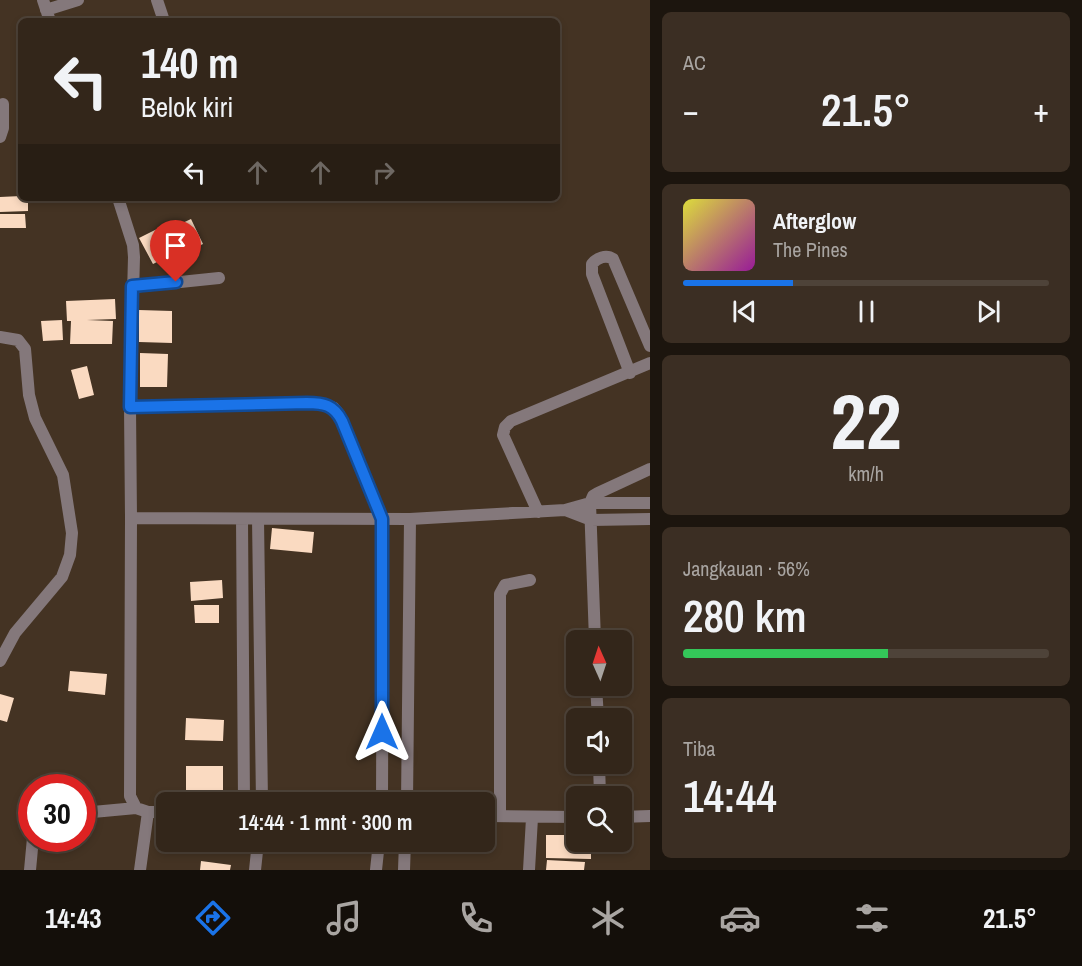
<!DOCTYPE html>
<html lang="id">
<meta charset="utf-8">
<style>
body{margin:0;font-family:"Archivo Narrow",sans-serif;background:#3b2e23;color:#f1f3f6;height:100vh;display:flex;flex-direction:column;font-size:22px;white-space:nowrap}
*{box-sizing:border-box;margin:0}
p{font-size:20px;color:#a9a5a2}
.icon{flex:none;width:33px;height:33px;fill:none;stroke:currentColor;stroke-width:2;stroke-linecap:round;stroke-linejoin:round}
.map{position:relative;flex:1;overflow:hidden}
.side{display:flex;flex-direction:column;gap:12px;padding:12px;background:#1c150e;width:432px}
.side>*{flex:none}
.guide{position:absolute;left:18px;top:18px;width:542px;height:183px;border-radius:9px;box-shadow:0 3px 9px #0003,0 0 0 2px #4e4339;background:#33261a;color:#f1f3f6;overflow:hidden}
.needle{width:39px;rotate:357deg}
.controls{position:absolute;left:566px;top:630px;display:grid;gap:12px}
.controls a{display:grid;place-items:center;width:66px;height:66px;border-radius:9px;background:#33261a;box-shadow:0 3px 9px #0003,0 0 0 2px #4e4339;font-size:30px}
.speed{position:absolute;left:18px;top:774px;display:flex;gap:12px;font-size:30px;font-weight:700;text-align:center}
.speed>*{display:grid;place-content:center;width:78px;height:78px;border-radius:50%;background:#33261a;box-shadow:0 3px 9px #0003,0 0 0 2px #4e4339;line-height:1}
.speed .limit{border:9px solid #d22;background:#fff;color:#111}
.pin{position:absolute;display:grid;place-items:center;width:51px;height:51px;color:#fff;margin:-62px -26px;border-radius:50% 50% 50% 0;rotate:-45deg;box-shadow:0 0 6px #0007}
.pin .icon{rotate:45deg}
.me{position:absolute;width:66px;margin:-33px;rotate:0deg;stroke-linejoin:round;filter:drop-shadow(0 0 4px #0008)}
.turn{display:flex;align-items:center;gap:21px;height:126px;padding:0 24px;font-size:27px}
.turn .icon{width:78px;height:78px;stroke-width:2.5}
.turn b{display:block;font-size:42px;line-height:51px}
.lanes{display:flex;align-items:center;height:57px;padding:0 24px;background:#0003;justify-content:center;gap:30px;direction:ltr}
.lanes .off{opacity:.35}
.big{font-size:45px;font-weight:600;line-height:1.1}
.side .widget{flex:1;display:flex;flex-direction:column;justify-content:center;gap:9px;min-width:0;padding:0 21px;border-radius:9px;background:#3b2e23}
.side .dial{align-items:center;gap:0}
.dial b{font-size:78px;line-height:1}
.song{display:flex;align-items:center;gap:18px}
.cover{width:72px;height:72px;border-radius:9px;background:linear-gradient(135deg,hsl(60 70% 55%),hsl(300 70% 35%))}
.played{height:6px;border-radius:3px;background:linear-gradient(90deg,#1a73e8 30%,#4e4339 30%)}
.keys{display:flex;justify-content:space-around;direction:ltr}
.heat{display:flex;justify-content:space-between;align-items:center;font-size:33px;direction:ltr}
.charge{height:9px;border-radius:4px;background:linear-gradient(90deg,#34c759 56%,#4e4339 0)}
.trip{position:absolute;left:156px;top:792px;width:339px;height:60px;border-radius:9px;background:#33261a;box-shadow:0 3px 9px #0003,0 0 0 2px #4e4339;font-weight:600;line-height:60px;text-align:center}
.tab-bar{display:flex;height:96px;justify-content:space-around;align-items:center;background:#140f0a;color:#a9a5a2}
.tab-bar .icon{width:42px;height:42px}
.tab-bar .selected{color:#1a73e8}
.tab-bar b{font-size:27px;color:#f1f3f6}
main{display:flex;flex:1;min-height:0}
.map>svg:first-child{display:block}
.building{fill:#fadac1}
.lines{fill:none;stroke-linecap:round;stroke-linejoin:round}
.street{stroke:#84787b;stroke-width:12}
.route-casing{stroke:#114b97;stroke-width:15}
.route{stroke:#1a73e8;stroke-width:10}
</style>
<main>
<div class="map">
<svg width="650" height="870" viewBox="0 0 650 870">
<rect width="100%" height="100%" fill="#443323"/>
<!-- building -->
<path class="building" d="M21,196V198H28V211L0,212V197Z
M0,214H25L26,228H0Z
M191,219L203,244L188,251L176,226Z
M165,225L179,251L153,264L139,238Z
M115,299L116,319L87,320L113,321L112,344H70L71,321H67L66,301Z
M139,310L172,311V343L139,342Z
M62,320L63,340L43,341L41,321Z
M140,353L168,354L167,387H140Z
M87,366L94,395L79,399L71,370Z
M272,528L314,532L312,553L270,549Z
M222,580L223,598L191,601L190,582Z
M194,605H219V623H195Z
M70,671L107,674L105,695L68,691Z
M0,694L14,698L7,722L0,720Z
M186,718L224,720L223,741L185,740Z
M186,766H223V794H186Z
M546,835H576V842H591V859L546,858Z
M547,860L585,862L584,870H546Z
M201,861L231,865L230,870H200Z"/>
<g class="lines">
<!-- street -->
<path class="street" d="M43,0L50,21
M157,0L164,21
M46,10L78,0
M0,137L3,128V104
M118,198L133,245L134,257L130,407L131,518L130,796L136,808L148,812H166
M132,287L219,278
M0,337L18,340L25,349L29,395L35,418L63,475L72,533L70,555L62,577L15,633L0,661
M630,373L592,274V264C597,258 606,254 613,259L650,346
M130,407L320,403L334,408L339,414L383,519L382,802
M650,503H590L565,510L591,520L650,519
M538,512L503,435L505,427L511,421L650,363
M131,518L410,519L565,510
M242,519L244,802
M258,519L262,802
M595,640L590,503L593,496L598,493L650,469
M596,686L598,718
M599,764L600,796
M407,802L410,519
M82,813L136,808
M484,816L576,817
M500,816V594L505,585L530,580
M621,817L650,816
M30,870L33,838
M140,870L148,812
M255,870L258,842
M376,870L379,842
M404,870L405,842
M529,870L532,818"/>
</g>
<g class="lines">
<!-- route casing -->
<g class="route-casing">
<path id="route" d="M176,282L132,286L130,407L307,403C324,403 334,405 342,421L382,519V732"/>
</g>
<!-- route -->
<use href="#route" class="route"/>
</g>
</svg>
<div class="controls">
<a><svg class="needle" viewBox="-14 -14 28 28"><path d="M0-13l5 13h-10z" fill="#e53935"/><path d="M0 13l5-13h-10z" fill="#a9a5a2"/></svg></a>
<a><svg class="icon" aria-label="sound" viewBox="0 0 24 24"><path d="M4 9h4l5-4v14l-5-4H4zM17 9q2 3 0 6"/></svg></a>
<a><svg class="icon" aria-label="search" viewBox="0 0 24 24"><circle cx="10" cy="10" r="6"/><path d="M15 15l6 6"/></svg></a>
</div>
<div class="speed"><div class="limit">30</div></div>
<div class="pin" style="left:176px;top:282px;background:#d93025"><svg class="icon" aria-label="arrive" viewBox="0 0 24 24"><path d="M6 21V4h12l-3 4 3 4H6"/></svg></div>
<svg class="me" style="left:382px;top:732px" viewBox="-20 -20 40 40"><path d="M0-17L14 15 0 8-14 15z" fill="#1a73e8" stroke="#fff" stroke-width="4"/></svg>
<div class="trip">14:44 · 1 mnt · 300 m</div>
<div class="guide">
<div class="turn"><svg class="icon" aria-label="left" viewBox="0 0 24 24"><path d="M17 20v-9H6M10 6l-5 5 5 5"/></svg><div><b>140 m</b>Belok kiri</div></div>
<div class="lanes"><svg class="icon" aria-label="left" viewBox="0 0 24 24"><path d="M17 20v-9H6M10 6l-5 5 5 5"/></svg><svg class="icon off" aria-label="ahead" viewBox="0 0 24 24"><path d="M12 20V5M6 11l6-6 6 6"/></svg><svg class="icon off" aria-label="ahead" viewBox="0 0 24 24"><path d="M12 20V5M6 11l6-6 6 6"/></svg><svg class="icon off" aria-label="right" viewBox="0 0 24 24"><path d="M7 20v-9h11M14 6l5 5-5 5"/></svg></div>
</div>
</div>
<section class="side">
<div class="widget"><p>AC</p>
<div class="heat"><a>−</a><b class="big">21.5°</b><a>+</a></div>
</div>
<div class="widget">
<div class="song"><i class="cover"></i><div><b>Afterglow</b><p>The Pines</p></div></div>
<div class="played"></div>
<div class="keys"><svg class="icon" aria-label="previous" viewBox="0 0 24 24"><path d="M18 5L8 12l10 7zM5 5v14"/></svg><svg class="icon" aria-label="pause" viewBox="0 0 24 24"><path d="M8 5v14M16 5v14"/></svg><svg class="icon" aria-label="next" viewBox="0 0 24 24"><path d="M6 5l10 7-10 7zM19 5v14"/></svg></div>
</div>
<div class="widget dial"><b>22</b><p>km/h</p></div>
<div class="widget"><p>Jangkauan · 56%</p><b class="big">280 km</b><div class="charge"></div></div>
<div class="widget"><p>Tiba</p><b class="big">14:44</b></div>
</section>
</main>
<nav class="tab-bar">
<b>14:43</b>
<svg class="icon selected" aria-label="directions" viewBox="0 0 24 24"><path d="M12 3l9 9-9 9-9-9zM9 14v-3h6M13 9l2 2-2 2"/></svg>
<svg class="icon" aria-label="music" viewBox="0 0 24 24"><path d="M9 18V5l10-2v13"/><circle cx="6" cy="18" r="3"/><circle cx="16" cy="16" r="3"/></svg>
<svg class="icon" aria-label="phone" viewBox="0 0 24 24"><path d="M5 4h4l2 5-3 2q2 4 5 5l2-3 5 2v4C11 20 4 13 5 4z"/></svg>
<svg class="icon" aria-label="climate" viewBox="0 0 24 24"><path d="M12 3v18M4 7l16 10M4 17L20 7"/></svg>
<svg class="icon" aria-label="car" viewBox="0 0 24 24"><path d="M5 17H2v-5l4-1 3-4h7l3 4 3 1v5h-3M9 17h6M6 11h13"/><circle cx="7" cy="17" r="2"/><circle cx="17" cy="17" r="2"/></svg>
<svg class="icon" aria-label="filters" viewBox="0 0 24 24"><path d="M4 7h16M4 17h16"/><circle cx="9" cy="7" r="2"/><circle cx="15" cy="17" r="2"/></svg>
<b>21.5°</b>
</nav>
